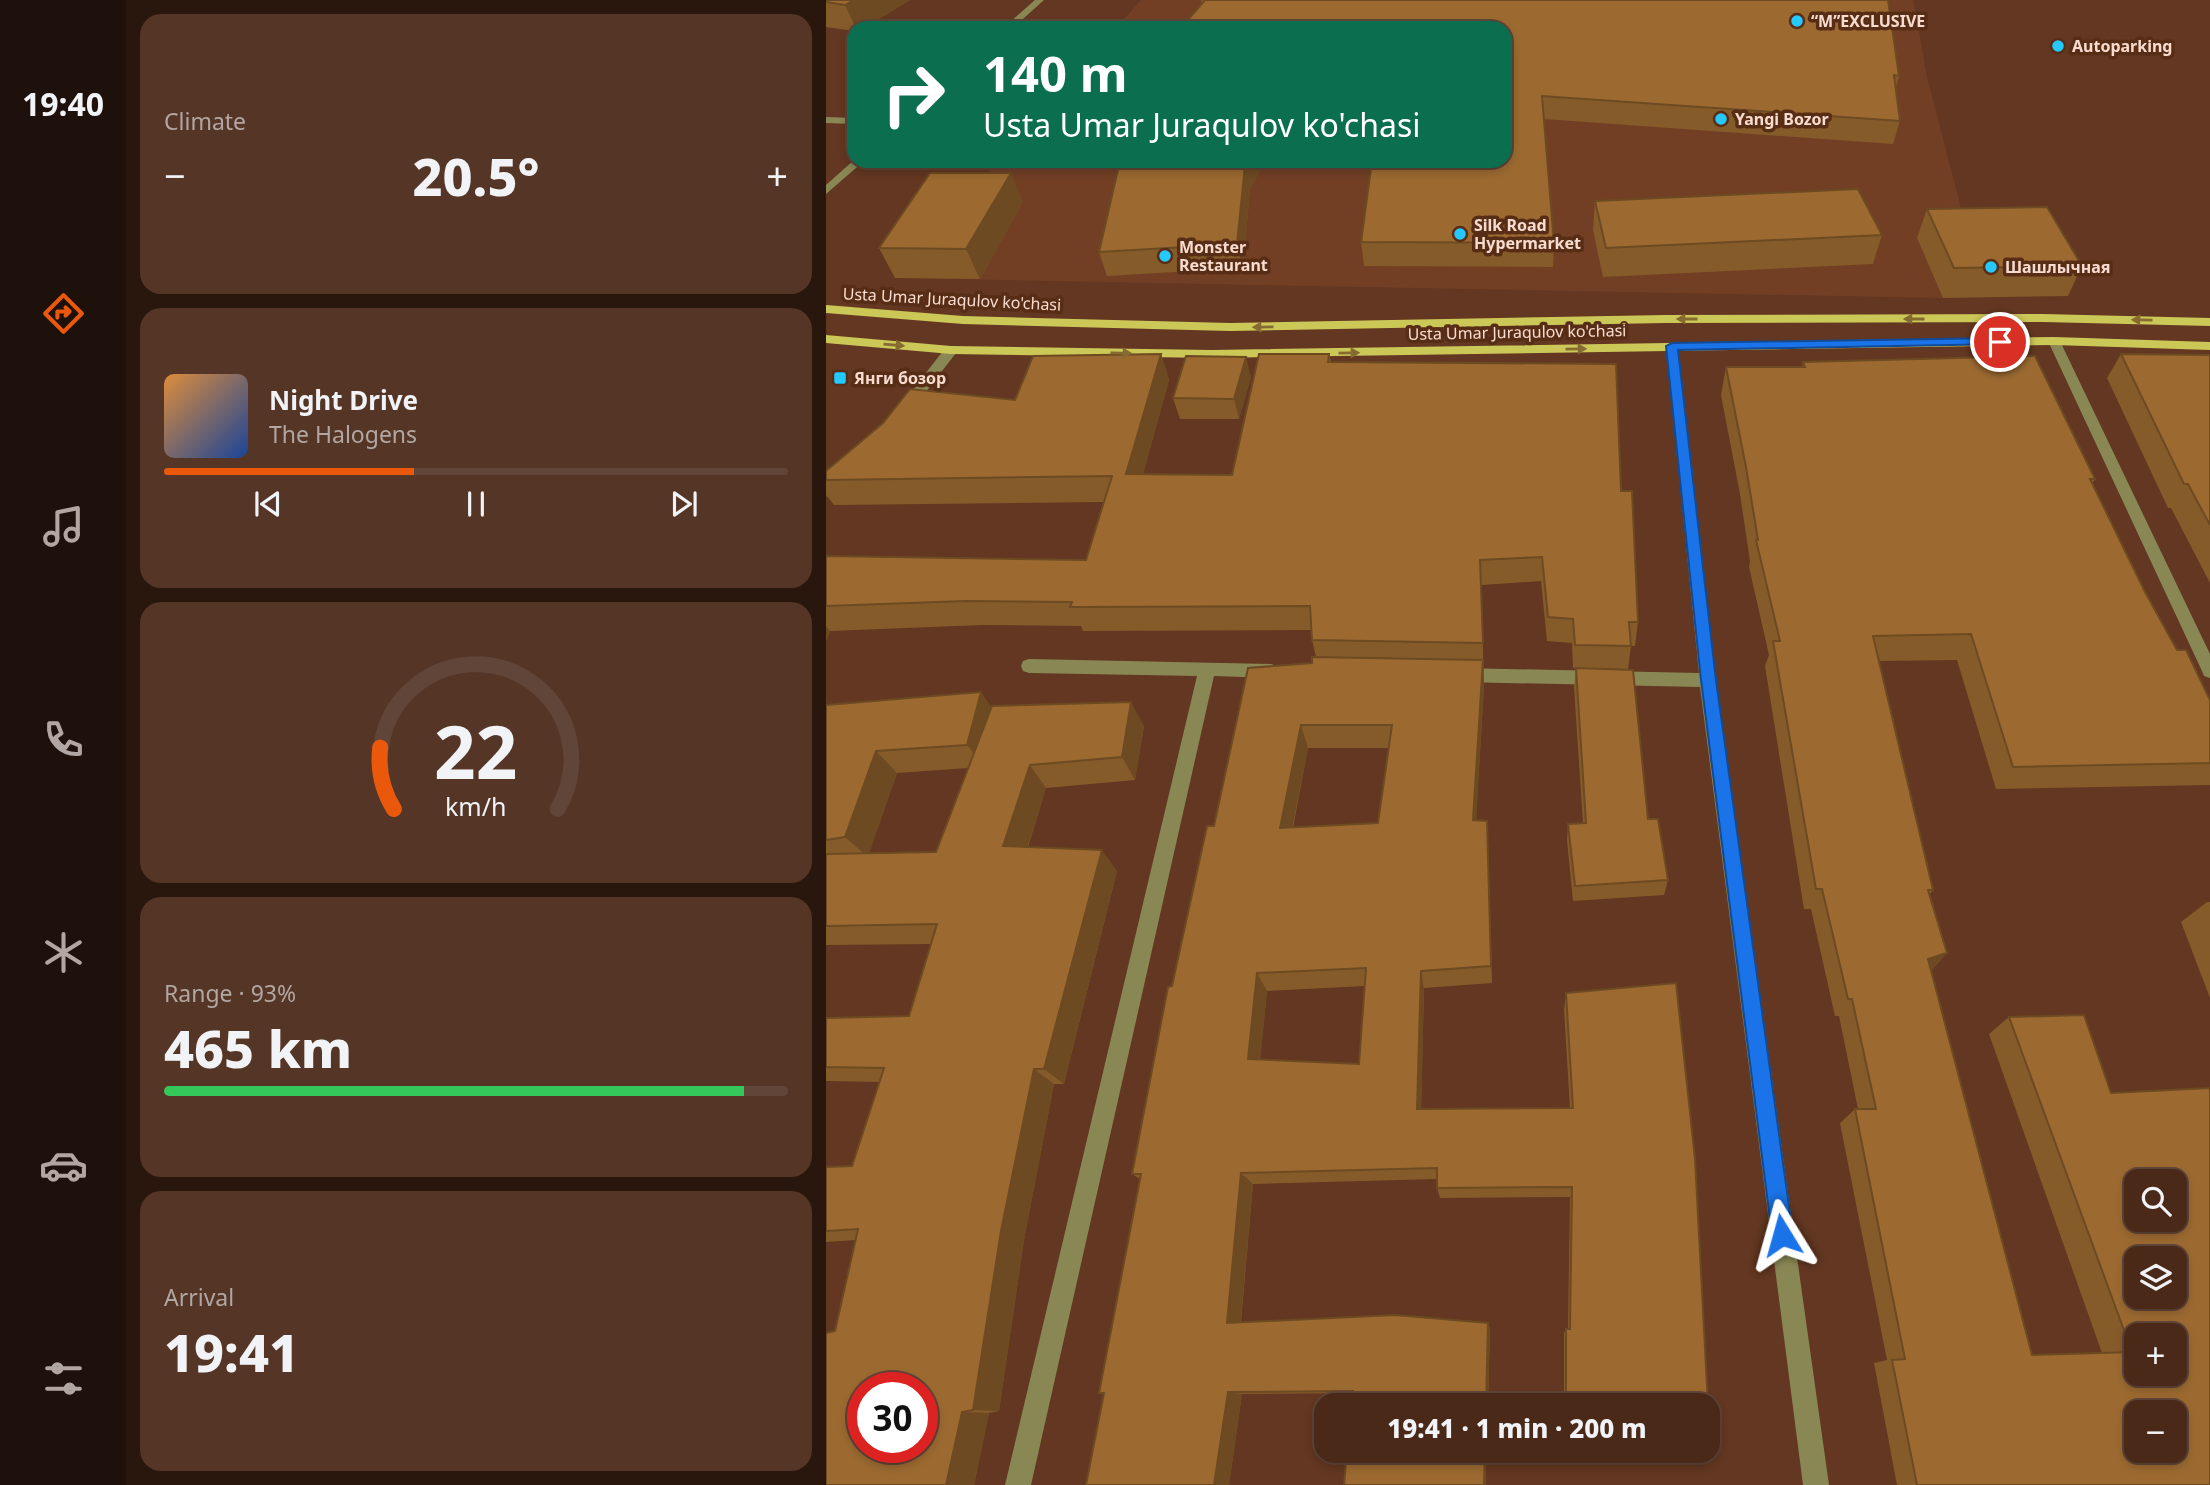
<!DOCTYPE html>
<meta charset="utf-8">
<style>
body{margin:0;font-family:"Noto Sans",sans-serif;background:#543526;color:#f1f3f6;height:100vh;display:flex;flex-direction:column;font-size:26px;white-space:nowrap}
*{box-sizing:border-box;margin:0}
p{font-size:23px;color:#b2a6a2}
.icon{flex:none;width:38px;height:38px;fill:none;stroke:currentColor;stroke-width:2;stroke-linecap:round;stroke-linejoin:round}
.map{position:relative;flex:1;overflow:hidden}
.details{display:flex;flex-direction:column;gap:14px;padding:14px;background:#29170e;width:700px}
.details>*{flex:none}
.banner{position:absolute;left:21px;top:21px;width:665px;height:147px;border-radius:21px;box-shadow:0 4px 10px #0003,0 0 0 2px #614538;background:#0b6e4f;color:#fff;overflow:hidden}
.fabs{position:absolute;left:1298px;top:1169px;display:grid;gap:14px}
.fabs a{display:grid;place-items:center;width:63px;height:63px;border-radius:14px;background:#4a2919;box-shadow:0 4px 10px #0003,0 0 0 2px #614538;font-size:35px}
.speed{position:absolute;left:21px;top:1372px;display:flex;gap:14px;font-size:35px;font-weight:700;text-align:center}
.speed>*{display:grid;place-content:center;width:91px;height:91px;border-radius:50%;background:#4a2919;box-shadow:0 4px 10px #0003,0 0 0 2px #614538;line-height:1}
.speed .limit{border:10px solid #d22;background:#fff;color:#111}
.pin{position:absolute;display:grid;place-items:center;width:60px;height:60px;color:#fff;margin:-30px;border:4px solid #fff;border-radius:50%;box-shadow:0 2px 7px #0007}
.me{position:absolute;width:77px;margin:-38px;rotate:352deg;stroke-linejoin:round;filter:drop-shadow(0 0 5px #0008)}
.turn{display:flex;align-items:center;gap:24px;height:147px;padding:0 21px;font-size:32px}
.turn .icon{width:91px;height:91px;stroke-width:2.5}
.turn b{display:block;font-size:49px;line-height:60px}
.big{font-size:52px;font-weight:800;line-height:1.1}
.details .tile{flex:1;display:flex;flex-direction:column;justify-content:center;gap:10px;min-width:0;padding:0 24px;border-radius:21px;background:#543526}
.details .dial{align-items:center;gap:0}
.dial svg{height:182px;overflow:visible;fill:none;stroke:#614538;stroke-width:7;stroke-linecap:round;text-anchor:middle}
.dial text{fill:#f1f3f6;stroke:none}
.song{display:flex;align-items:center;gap:21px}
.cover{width:84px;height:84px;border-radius:10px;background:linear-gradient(135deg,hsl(30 70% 55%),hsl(220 70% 35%))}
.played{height:7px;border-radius:4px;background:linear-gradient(90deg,#ea580c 40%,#614538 40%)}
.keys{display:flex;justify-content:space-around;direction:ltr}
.heat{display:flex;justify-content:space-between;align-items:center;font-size:38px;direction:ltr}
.charge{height:10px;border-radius:5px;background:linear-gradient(90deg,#34c759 93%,#614538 0)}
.trip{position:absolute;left:488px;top:1393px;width:406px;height:70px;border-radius:21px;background:#4a2919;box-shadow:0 4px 10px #0003,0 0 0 2px #614538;font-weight:800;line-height:70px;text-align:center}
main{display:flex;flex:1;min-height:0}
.dock{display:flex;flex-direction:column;width:126px;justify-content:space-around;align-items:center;background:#1e100a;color:#b2a6a2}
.dock .icon{width:49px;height:49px}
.dock .active{color:#ea580c}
.dock b{font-size:32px;color:#f1f3f6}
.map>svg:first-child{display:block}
.built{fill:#723f25}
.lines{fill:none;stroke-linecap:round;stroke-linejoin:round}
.minor{fill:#898754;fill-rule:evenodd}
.major{fill:#ccc858;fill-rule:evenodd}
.wall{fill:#865b2a;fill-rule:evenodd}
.shaded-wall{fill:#6d4a22}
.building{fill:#9c6a31;stroke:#6d4a22;stroke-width:2;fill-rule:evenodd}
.oneway{fill:#866b30}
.route{fill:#1a73e8;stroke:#114b97;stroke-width:2}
.poi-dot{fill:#24c9fe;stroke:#572d16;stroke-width:2.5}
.labels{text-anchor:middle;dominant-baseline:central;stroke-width:7;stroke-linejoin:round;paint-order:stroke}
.far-poi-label{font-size:16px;font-weight:bold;fill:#f8dccf;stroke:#572d16;text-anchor:start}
.far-street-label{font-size:16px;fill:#f8dccf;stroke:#572d16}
</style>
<main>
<nav class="dock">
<b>19:40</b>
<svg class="icon active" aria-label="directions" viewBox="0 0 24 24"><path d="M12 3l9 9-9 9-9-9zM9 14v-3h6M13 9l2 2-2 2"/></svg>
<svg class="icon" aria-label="music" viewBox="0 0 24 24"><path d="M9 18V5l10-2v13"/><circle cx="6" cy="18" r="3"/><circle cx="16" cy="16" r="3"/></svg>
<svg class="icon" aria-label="phone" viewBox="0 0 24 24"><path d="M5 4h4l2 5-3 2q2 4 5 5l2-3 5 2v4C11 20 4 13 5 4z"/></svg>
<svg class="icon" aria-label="climate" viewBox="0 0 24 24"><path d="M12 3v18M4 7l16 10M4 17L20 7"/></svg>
<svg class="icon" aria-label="car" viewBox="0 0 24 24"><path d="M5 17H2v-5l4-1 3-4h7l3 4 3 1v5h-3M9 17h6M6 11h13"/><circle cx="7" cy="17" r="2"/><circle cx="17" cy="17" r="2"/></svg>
<svg class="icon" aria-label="filters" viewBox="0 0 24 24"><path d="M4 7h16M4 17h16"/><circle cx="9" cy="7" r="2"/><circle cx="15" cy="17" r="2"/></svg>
</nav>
<section class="details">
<div class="tile"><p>Climate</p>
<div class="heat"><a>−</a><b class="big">20.5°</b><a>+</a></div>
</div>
<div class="tile">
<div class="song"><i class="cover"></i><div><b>Night Drive</b><p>The Halogens</p></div></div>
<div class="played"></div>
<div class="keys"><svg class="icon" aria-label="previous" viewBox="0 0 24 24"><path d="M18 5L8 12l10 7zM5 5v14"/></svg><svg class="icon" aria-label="pause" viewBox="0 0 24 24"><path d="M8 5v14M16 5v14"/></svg><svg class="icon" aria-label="next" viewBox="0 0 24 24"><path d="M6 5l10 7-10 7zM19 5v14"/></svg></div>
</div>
<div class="tile dial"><svg viewBox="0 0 100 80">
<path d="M14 69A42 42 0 1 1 86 69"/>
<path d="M14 69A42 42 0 0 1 8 42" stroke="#ea580c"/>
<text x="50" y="56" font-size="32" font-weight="700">22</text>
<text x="50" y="72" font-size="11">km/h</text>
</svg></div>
<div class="tile"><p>Range · 93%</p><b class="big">465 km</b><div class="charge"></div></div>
<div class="tile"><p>Arrival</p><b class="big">19:41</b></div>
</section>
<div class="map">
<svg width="1384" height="1485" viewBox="0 0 1384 1485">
<rect width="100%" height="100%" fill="#633721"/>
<!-- built -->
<path class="built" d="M315,0H1087L1101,77L1142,235L1091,238L1117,298L69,278L172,161H679V28H290Z"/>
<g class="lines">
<!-- minor -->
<path class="minor" d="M209,0H218L187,28H177Z
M0,117L28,118V124L0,123Z
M28,160L38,161L0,194V185Z
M1228,337L1234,341L1384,654V678L1378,676L1376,671L1222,341Z
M846,342L852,346L890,680L1003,1485H977L874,687L634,682L628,680L626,675L628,670L634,668L873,673L840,346Z
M125,346L131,350L130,353L85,411H75V405L120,347Z
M203,659L445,664L451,666L453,671L451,676L445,678L388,676L205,1485H179L371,676L203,673L197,671L195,666L197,661Z"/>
<!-- major -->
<path class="major" d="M0,305L137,316L404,323L840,315L1217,314L1384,318V326L1217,322L840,323L404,331L137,324L0,313Z
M0,335L125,346L386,350L1228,337L1384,342V350L1228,345L386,358L125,354L0,343Z"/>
</g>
<!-- wall -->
<path class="wall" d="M0,0H84L38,28H28V31L0,27Z
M375,0H1062L1073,76L1070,87L1074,121L1067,144L718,119L728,243L727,267L538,266L535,242L679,161L376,4Z
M287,161H439L424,189L417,268L281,276L273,252L294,164H288Z
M769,201L1056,235L1047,264L777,277L767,230Z
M197,202L154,279L69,278L53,248Z
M1101,209L1256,266L1242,296L1117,298L1091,238Z
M335,354L343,380L317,474L406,475L503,354L505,362L795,491L812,622L809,646H805L802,669L747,668L746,643L721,641L715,581L655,585L658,685L650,820L662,842L666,983L598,988L595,1109L744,1108L738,1010L740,993L882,1405H801L738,1402V1333L740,1329H742L744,1197L614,1198L611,1188V1179L427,1184L415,1322L664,1327L662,1405H525L527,1393L416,1394L403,1485H260L278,1394L314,1179L306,1174L346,986L388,826L490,657L486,640L485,630L257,631L255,626L156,625L4,631L0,641V556L260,560L278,502L8,505L0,495V471L189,400ZM482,748H563L552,823L467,828ZM539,986L533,1064L434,1059L441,991Z
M1295,354L1384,355V583L1345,508H1342L1281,378Z
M977,362L1269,479L1266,484L1319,592L1351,650L1384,700V785L1170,789L1131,660L1053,661L1107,890L1104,894L1121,953L1105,971L1206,1355L1276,1353L1163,1034L1183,1017L1384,1485H1071L1048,1363L1061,1360L1014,1123L1029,1109H1032L1013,1016H1009L985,909H978L939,666L943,655L923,567L924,561L914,494L895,395L900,367H976Z
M425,377L413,419H354L347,398Z
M750,668L822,819L842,880L838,895L747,901L741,840L742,824L757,823L748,687Z
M0,705L165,707L318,726L309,780L220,788L202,847L291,871L238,1084H228L198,1240L173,1411L163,1413L148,1485H0L9,1331L30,1240L0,1242V1167L26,1166L54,1082L0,1081V1018L83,1016L105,944L0,945ZM142,768L110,852L43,853L71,773Z
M1381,902H1384V998L1355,922Z"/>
<!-- shaded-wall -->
<path class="shaded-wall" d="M28,0H84L38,28H30L19,5Z
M422,161H439L424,189L417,268L411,244L419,165Z
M185,173L197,202L154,279L140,249Z
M335,354L343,380L310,499L300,474Z
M420,357L425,377L413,419L408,399Z
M0,626L4,631L0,641Z
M657,660L658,685L649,842L647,820Z
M155,692L171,715L158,767L141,745Z
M305,702L318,726L309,780L296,757Z
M475,725L482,748L462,849L454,828Z
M50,751L71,773L42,857L19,837Z
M204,765L220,788L195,867L177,846Z
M276,850L291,871L238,1084L218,1069Z
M1121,953L1104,972L1102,959Z
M595,971L598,988L595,1122L591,1109Z
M431,973L441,991L433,1074L422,1059Z
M208,1069L228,1084L198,1240L173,1411L147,1410L175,1231Z
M415,1173L427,1184L414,1328L401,1323Z
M662,1323L664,1327L662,1405H660Z
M402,1392L416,1394L403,1485H388Z
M136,1412L163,1413L148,1485H120Z
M659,1451H660V1485H658Z"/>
<!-- building -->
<path class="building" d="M0,0H28L19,5L0,2Z
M379,0H1062L1073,76L1068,75L1074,121L716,96L728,243L535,242L546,161H679V28H355Z
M294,161H422L419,165L411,244L273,252Z
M104,173H185L140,249L53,248Z
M1032,189L1056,235L780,248L769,201Z
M1221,207L1256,266L1128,268L1101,209Z
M335,354L300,474L406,475L433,354H503L502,362L790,364L795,491H806L812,622H803L805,646L749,645L747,619L722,617L716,557L654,560L657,643L486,640L484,606L244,607L246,602L140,601L0,606V556L260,560L286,476L0,480V471L57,423L84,389L189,400L207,356Z
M1295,354L1384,355V525L1362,484H1358Z
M360,356L420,357L408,399L347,398Z
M1209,356L1269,479H1264L1319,592L1351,650H1360L1384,700V763L1187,767L1145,634L1047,636L1107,890H1102L1121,953L1102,959L1206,1355L1306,1352L1183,1017L1258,1015L1285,1093L1384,1088V1485H1091L1066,1360L1079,1359L1029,1109H1050L1026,999H1022L996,889H990L947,641H954L930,540H932L920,467L900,367H979L977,362ZM1311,1181H1349V1220H1311ZM1311,1258H1349V1297H1311ZM1311,1335H1349V1374H1311ZM1311,1412H1349V1451H1311Z
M486,657L657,660L647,820L661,821L665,966L595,971L591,1109L747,1108L740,993L850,983L869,1159L882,1405H829L740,1401V1329H744L746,1187L611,1188V1168L415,1173L401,1323L569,1315L662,1323L660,1405H525L527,1391L402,1392L388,1485H260L278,1393H273L315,1174H306L342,987L346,986L381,826H388L422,668L486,663ZM475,725H566L552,823L454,828ZM540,968L533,1064L422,1059L431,973Z
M750,668L807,670L822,819H832L842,880L749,886L742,824L760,823Z
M155,692L141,745L50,751L19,837L0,840V705Z
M305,702L296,757L204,765L177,846L276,850L218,1069H208L175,1231L147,1410L136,1412L120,1485H0V1333L9,1331L32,1229L0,1231V1167L26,1166L58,1068L0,1067V1018L83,1016L111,924L0,926V856L1,854L110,852L166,706ZM37,1388H96V1447H37Z
M521,1451H659L658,1485H518Z"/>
<!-- one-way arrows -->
<defs><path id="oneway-solid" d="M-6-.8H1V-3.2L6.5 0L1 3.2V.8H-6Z" transform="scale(1.75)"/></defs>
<g class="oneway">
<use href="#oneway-solid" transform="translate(861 319) rotate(180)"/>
<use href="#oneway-solid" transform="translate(1088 319) rotate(180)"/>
<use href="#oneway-solid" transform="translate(1316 320) rotate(-179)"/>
<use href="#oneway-solid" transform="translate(437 327) rotate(179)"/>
<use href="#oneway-solid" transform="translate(68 345) rotate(5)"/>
<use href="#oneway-solid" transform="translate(750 349) rotate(-1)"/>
<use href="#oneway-solid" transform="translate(295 353) rotate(1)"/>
<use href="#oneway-solid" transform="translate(523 353) rotate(-1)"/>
</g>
<!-- route -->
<path class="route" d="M1174,338L1178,339V344L852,350L890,680L967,1235L964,1243L956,1246L949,1243L946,1235L875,680L840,346L846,343Z"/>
<!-- markers -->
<g class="poi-dot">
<circle cx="971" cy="21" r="7"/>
<circle cx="1232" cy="46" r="7"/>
<circle cx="895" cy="119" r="7"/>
<circle cx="634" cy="234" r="7"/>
<circle cx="339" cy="256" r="7"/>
<circle cx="1165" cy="267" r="7"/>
<rect x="7" y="371" width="14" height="14" rx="3.5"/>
</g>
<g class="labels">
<!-- far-poi labels -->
<g class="far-poi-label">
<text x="985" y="21">“M”EXCLUSIVE</text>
<text x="1246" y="46">Autoparking</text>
<text x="909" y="119">Yangi Bozor</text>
<text x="648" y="225">Silk Road<tspan x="648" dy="18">Hypermarket</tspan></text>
<text x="353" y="247">Monster<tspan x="353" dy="18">Restaurant</tspan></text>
<text x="1179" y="267">Шашлычная</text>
<text x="28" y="378">Янги бозор</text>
</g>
<!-- far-street labels -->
<g class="far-street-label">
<text transform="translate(126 299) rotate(3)">Usta Umar Juraqulov ko'chasi</text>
<text transform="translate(691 332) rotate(-1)">Usta Umar Juraqulov ko'chasi</text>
</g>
</g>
</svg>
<div class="fabs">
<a><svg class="icon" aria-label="search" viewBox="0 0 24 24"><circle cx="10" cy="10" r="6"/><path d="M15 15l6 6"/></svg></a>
<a><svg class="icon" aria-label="layers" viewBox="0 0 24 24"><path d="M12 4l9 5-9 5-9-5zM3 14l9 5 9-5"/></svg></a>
<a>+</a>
<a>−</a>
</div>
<div class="speed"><div class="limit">30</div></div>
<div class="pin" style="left:1174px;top:342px;background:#d93025"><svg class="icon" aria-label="arrive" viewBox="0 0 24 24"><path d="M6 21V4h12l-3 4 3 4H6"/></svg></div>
<svg class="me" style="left:956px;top:1235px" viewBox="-20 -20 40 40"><path d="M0-17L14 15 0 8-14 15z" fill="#1a73e8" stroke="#fff" stroke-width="4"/></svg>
<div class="trip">19:41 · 1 min · 200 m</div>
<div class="banner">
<div class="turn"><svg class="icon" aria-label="right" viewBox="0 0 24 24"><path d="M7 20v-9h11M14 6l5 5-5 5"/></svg><div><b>140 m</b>Usta Umar Juraqulov ko'chasi</div></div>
</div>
</div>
</main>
